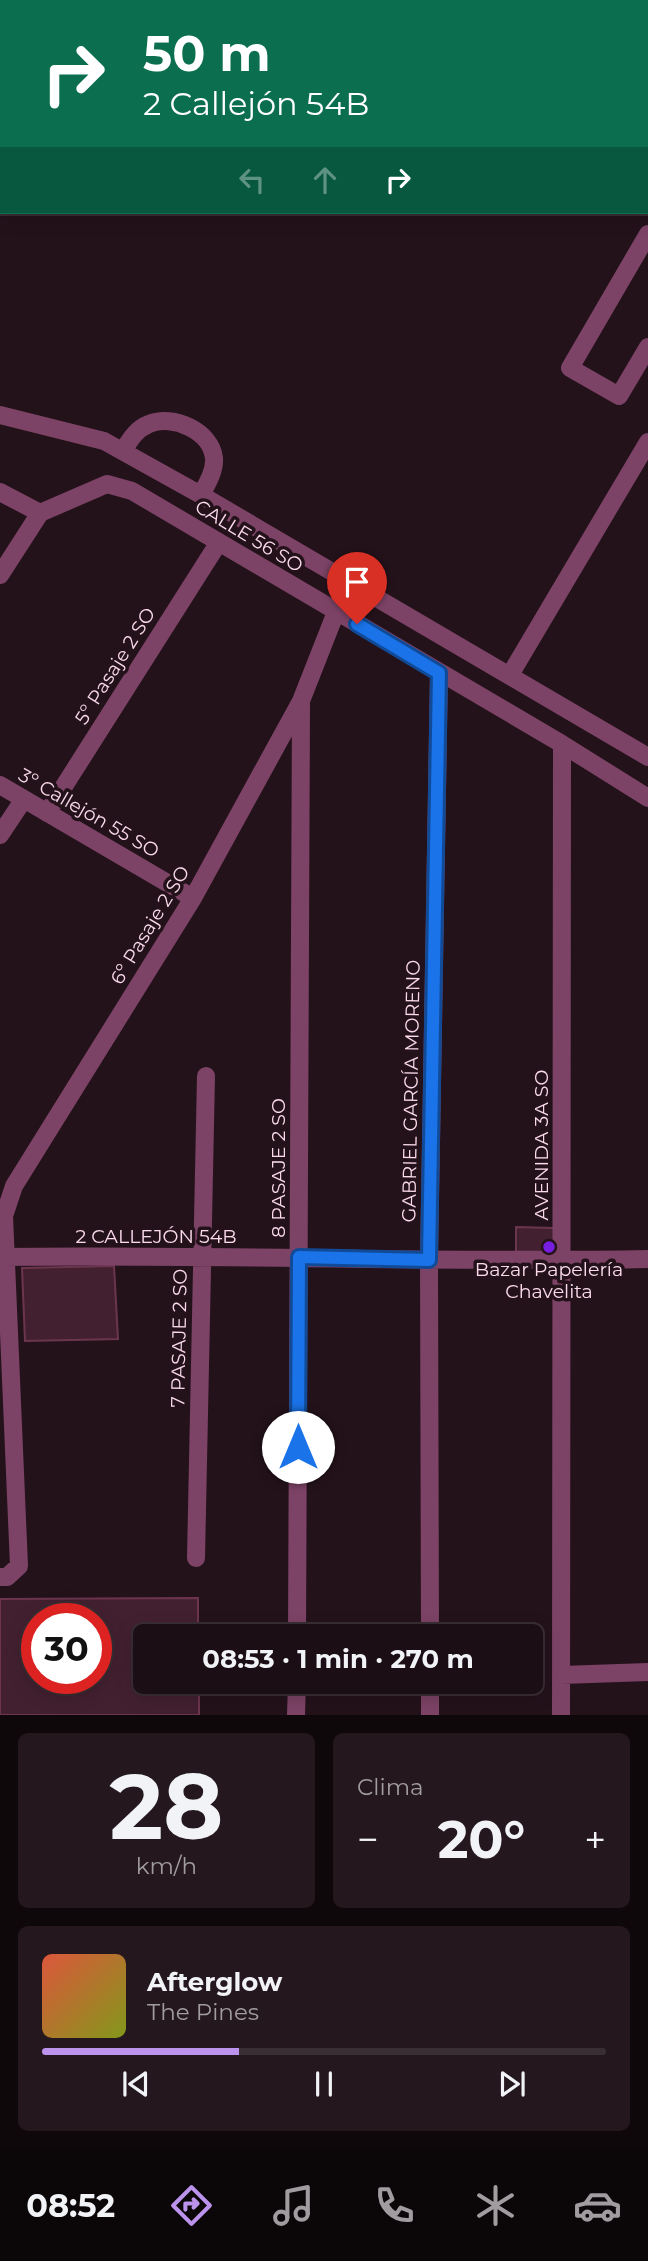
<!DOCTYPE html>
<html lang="es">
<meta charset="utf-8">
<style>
body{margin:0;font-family:Montserrat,sans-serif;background:#24171d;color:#f1f3f6;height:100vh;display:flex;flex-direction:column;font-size:26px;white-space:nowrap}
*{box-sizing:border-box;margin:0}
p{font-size:23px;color:#a09ca0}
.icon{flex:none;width:38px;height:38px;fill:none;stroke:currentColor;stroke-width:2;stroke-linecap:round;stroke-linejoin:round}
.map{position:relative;height:1715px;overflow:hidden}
.drawer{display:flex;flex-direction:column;gap:18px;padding:18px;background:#0f080b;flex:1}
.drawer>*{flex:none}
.hud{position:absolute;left:0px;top:0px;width:649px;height:214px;box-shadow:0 4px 18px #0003,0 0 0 2px #392e34;background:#0b6e4f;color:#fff;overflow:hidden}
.speed{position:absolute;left:21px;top:1603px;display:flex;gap:14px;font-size:35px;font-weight:700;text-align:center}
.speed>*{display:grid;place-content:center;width:91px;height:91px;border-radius:50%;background:#1b0e14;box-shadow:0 4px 18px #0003,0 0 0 2px #392e34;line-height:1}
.speed .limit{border:10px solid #d22;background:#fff;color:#111}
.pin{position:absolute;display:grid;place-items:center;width:60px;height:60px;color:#fff;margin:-72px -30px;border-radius:50% 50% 50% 0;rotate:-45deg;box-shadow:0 0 7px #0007}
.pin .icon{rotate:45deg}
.me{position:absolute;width:77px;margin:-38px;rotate:0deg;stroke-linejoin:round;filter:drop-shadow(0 0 5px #0008)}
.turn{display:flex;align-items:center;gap:24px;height:147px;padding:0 28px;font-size:32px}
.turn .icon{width:91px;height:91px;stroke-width:2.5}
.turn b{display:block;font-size:49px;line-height:60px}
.lanes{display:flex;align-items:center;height:66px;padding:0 28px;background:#0003;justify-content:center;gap:35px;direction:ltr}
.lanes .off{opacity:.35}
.big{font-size:52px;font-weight:700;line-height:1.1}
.drawer .widget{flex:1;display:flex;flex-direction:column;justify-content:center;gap:10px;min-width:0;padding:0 24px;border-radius:10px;background:#24171d}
.drawer .dial{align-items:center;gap:0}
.dial b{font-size:91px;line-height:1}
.song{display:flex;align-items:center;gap:21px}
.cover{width:84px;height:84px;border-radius:10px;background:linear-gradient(135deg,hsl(10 70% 55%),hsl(70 70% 35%))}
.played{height:7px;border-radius:4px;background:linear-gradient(90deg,#bb93ed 35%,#392e34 35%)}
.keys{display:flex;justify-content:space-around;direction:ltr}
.heat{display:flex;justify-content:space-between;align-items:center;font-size:38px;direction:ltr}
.drawer .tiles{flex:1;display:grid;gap:18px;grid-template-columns:1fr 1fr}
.widget:last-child{grid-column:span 2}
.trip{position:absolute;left:133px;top:1624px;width:410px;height:70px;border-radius:10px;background:#1b0e14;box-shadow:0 4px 18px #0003,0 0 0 2px #392e34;font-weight:700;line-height:70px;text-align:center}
.dock{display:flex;height:112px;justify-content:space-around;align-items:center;background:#0b0608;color:#a09ca0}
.dock .icon{width:49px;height:49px}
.dock .on{color:#bb93ed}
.dock b{font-size:32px;color:#f1f3f6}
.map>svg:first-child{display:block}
.building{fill:#432030;stroke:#6c354e;stroke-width:2;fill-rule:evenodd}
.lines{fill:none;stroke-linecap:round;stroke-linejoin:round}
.minor{stroke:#7d4366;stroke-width:18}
.route-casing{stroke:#114b97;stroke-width:18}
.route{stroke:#1a73e8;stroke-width:12}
.poi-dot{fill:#781ee2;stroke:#24121b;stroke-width:2.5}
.labels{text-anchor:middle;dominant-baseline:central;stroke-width:7;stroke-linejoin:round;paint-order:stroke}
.street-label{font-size:19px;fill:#fadaeb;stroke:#24121b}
.poi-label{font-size:19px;fill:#fadaeb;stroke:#24121b}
</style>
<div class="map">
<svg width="648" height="1715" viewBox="0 0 648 1715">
<rect width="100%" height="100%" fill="#24121b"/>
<!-- building -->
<path class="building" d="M516,1227L554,1228V1255L516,1254Z
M114,1266L118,1339L25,1341L22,1268Z
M198,1598V1636H145V1682H199V1715H0V1599ZM37,1619H96V1678H37Z"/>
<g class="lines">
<!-- minor -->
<path class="minor" d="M108,0L111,2
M38,2L39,0
M124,2L125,0
M189,2L190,0
M0,66L2,63
M648,234L570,368L619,396L648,347
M0,415L104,441L201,495L648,757
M123,451C130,440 136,429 149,424C173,414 211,431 214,458C215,471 207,484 201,495
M0,492L40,513L107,484L132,491L562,744L648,798
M0,575L40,513
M510,675L648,442
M0,785L193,898
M47,813L219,542
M0,835L24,799
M0,1257C216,1254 432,1263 648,1259
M196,1558L206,1076
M0,1577H7L19,1566L4,1216L14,1186L193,898L301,701L336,612
M297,1636L301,704
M430,1636L429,1260L439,673
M562,1675L648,1672
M430,1682V1715
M296,1715L297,1682
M561,1715L562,744"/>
</g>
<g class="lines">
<!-- route casing -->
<g class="route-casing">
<path id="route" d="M298,1447L299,1257L429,1260L439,673L357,624"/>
</g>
<!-- route -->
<use href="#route" class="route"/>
</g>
<!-- markers -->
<circle class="poi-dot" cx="549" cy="1247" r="7"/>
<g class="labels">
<!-- street labels -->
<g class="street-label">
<text transform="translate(249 536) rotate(31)">CALLE 56 SO</text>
<text transform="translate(115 666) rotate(-58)">5º Pasaje 2 SO</text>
<text transform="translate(89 813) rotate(30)">3º Callejón 55 SO</text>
<text transform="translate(150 925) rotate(-59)">6º Pasaje 2 SO</text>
<text transform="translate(411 1091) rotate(-89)">GABRIEL GARCÍA MORENO</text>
<text transform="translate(541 1145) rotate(-90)">AVENIDA 3A SO</text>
<text transform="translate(278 1168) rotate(-90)">8 PASAJE 2 SO</text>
<text x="156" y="1236">2 CALLEJÓN 54B</text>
<text transform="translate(179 1338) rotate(-89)">7 PASAJE 2 SO</text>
</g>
<!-- poi labels -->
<g class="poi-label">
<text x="549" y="1269">Bazar Papelería<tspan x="549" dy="22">Chavelita</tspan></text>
</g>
</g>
</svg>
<div class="speed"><div class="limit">30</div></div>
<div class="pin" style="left:357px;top:624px;background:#d93025"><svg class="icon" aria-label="arrive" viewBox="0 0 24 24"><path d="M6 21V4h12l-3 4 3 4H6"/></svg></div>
<svg class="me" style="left:298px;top:1447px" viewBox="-20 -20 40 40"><circle r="19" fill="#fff"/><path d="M0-13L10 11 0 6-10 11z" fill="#1a73e8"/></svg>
<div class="trip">08:53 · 1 min · 270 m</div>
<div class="hud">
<div class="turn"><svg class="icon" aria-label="right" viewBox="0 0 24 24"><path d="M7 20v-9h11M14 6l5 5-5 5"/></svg><div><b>50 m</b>2 Callejón 54B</div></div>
<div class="lanes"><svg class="icon off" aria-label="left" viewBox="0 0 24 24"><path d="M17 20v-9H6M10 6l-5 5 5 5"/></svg><svg class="icon off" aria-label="ahead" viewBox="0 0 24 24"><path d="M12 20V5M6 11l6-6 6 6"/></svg><svg class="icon" aria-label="right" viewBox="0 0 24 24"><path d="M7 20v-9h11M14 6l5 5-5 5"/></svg></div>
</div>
</div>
<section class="drawer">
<div class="tiles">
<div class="widget dial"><b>28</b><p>km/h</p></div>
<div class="widget"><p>Clima</p>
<div class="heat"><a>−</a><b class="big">20°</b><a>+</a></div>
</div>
<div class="widget">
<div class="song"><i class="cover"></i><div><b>Afterglow</b><p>The Pines</p></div></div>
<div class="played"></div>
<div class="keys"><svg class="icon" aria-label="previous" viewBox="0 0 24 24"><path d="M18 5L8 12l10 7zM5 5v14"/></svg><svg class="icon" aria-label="pause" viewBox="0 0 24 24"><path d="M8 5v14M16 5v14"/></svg><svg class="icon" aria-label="next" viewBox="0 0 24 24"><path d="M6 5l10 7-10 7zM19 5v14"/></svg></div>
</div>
</div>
</section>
<nav class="dock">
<b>08:52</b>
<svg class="icon on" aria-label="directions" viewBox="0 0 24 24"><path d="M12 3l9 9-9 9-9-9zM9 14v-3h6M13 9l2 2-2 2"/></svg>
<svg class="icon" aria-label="music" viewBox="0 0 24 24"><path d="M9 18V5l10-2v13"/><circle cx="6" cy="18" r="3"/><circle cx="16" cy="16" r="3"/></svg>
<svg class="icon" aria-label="phone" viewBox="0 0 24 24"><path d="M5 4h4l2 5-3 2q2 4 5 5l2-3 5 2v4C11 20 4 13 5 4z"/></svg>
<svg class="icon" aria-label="climate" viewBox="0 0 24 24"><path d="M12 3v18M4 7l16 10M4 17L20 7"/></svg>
<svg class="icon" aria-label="car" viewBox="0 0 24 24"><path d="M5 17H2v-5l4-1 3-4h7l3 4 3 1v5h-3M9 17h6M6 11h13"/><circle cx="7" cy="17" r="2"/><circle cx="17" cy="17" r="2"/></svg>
</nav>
